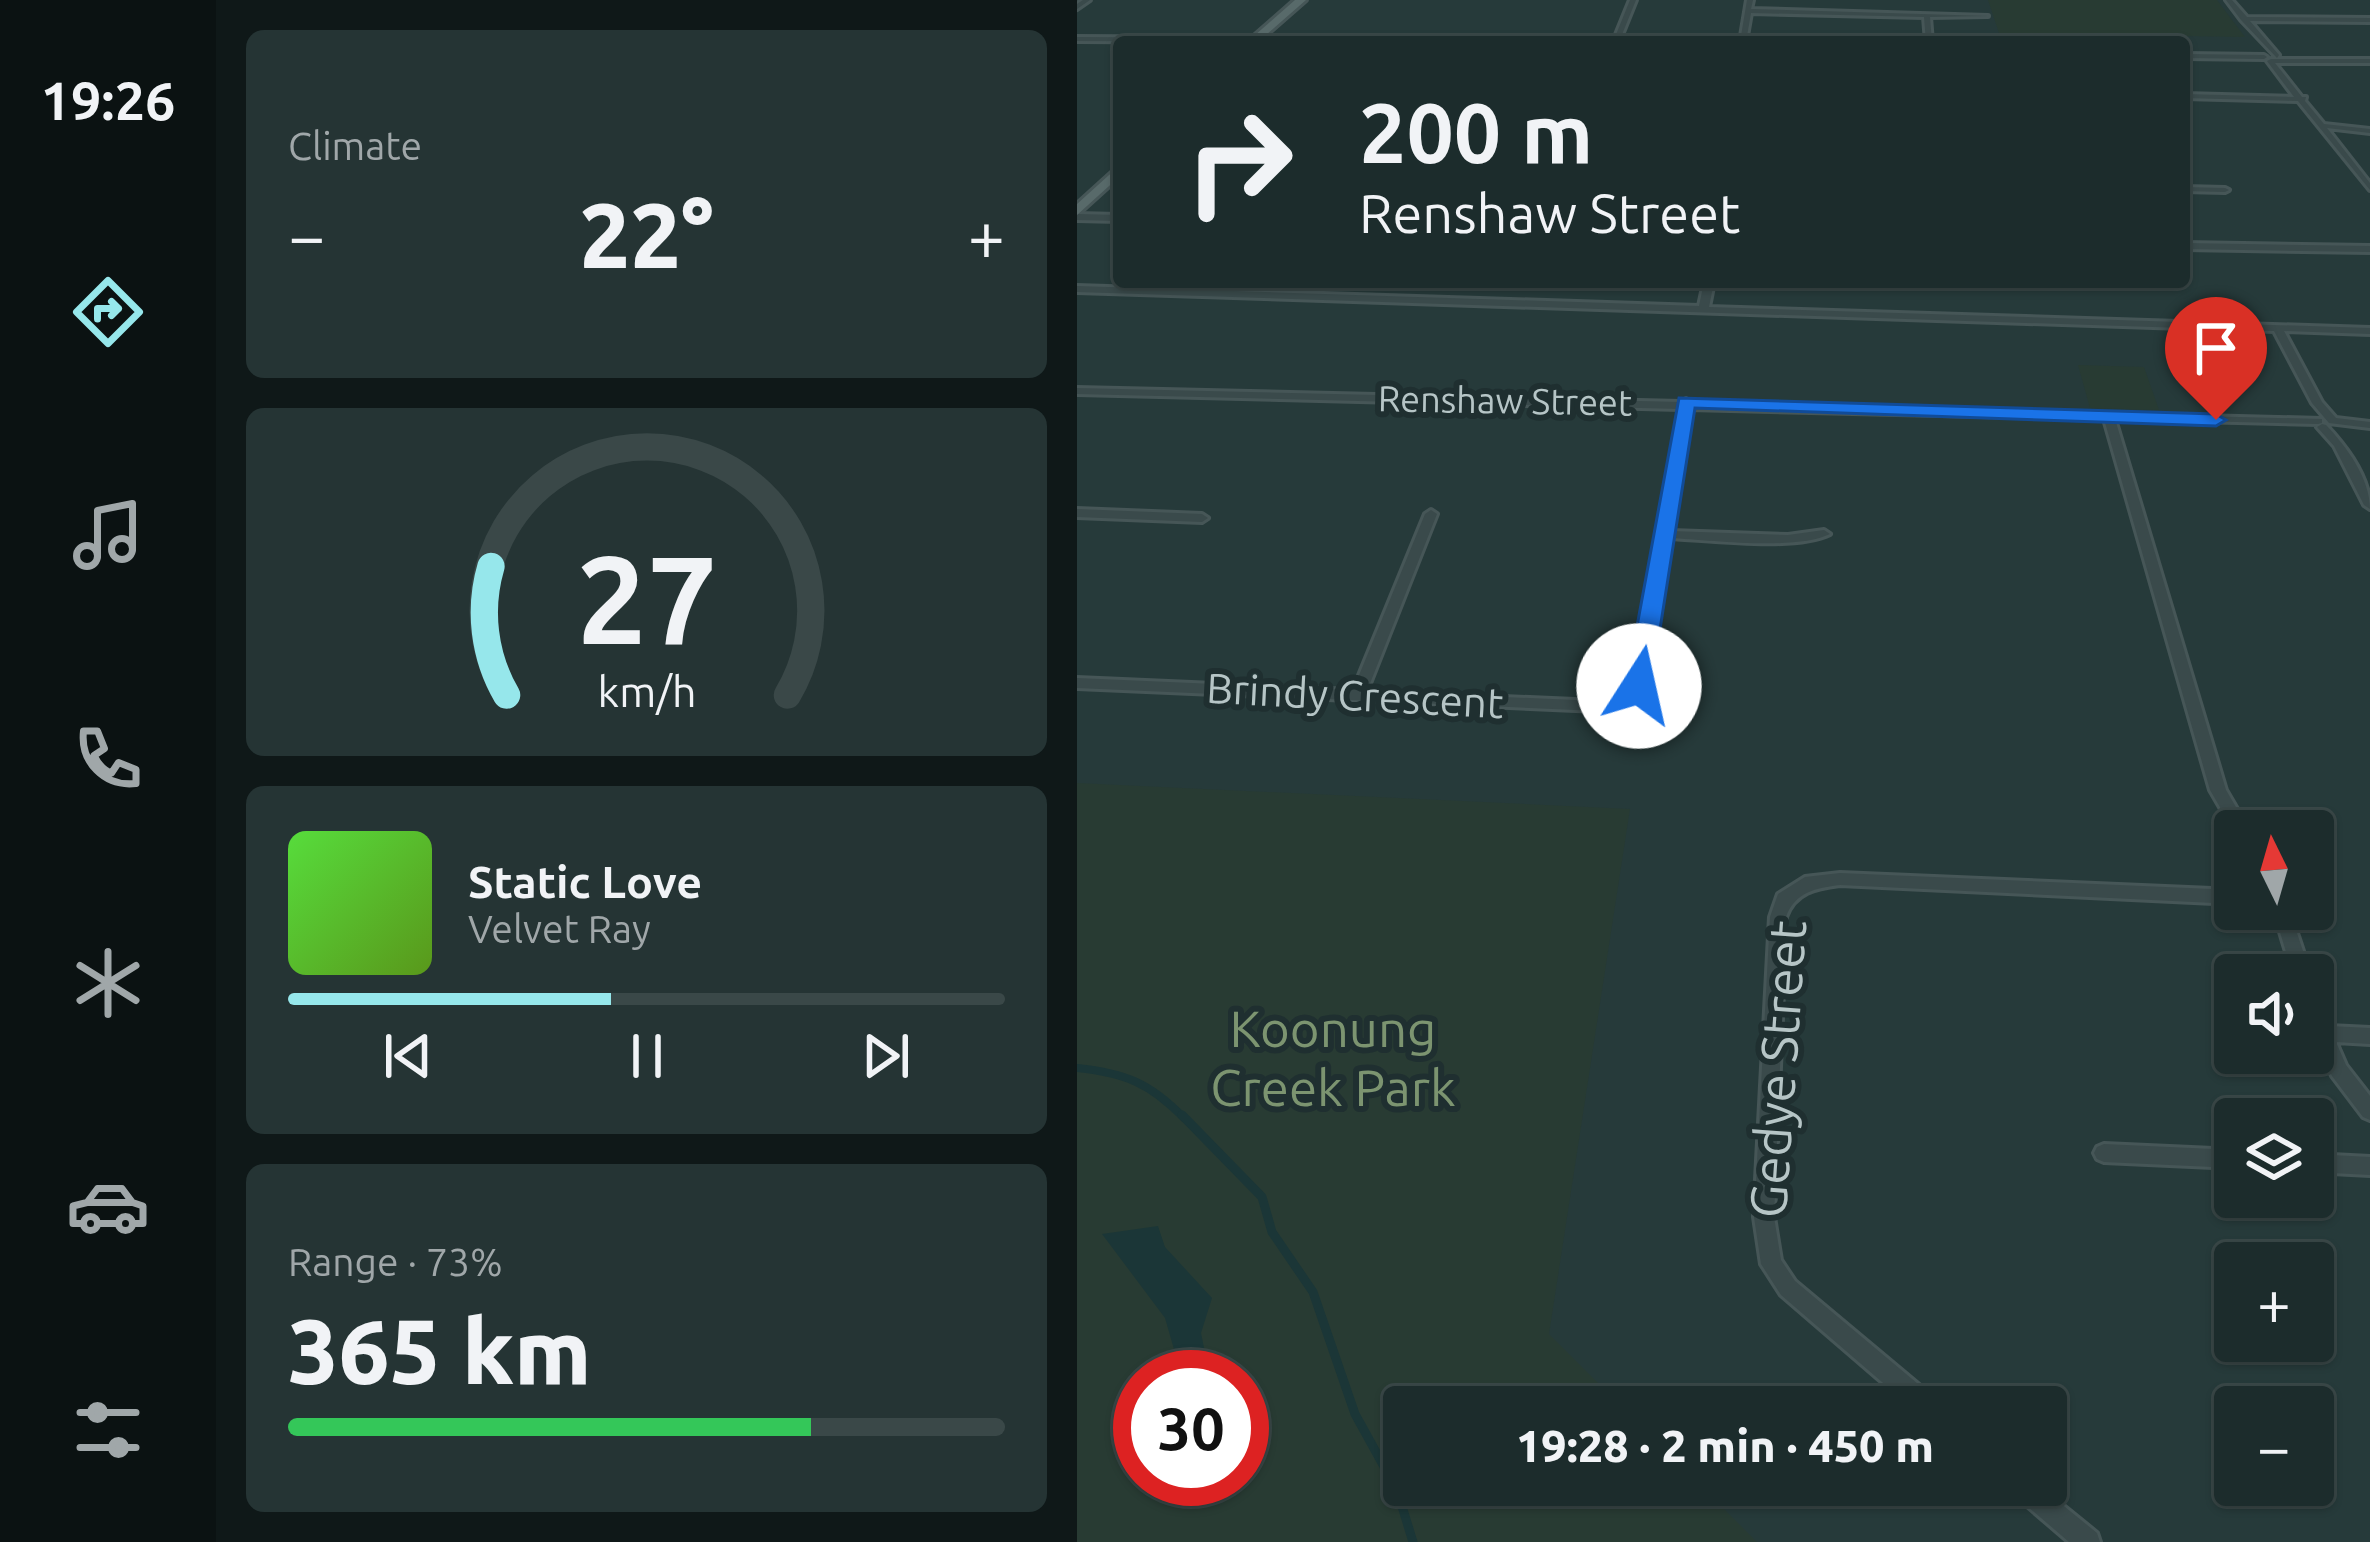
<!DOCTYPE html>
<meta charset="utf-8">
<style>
body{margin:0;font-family:Ubuntu,sans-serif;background:#253434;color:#f1f3f6;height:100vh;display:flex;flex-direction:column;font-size:45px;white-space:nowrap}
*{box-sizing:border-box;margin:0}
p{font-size:39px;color:#a0a7a9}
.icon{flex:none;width:66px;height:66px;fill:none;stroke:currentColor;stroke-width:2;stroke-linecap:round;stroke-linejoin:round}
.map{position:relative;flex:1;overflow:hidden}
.details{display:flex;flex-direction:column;gap:30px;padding:30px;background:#0f1818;width:861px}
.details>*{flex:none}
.hud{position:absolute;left:36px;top:36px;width:1077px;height:252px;border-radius:12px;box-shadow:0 3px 9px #0004,0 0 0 3px #3a4848;background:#1c2c2c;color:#f1f3f6;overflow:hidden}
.needle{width:78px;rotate:355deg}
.fabs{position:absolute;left:1137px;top:810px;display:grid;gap:24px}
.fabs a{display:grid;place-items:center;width:120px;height:120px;border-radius:12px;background:#1c2c2c;box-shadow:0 3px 9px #0004,0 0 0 3px #3a4848;font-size:60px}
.speed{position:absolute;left:36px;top:1350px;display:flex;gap:24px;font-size:60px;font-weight:700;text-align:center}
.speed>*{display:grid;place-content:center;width:156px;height:156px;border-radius:50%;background:#1c2c2c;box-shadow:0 3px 9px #0004,0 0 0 3px #3a4848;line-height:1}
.speed .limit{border:18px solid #d22;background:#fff;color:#111}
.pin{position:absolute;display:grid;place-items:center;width:102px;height:102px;color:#fff;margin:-123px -51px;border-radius:50% 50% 50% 0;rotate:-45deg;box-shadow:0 0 12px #0007}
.pin .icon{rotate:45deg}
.me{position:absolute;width:132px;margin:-66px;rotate:10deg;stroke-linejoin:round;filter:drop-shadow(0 0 9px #0008)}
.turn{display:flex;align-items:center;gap:42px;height:252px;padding:0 48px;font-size:54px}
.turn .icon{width:156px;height:156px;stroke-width:2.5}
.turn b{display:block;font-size:84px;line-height:102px}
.big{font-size:90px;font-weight:800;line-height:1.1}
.details .card{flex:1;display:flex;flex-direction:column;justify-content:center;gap:18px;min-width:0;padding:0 42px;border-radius:18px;background:#253434}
.details .dial{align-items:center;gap:0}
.dial svg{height:312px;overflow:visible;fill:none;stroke:#3a4848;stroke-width:7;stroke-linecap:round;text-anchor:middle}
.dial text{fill:#f1f3f6;stroke:none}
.song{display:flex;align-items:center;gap:36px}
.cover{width:144px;height:144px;border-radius:18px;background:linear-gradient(135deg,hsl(110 70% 55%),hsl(90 70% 35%))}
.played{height:12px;border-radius:6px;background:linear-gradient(90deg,#96e7eb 45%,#3a4848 45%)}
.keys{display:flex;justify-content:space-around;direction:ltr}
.heat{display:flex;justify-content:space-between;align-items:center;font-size:66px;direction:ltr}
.charge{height:18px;border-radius:9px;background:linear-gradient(90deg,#34c759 73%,#3a4848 0)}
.trip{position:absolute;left:306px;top:1386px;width:684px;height:120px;border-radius:12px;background:#1c2c2c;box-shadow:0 3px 9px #0004,0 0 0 3px #3a4848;font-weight:800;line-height:120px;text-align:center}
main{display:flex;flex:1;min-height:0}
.tabs{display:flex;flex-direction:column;width:216px;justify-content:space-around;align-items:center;background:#0b1212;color:#a0a7a9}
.tabs .icon{width:84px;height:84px}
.tabs .active{color:#96e7eb}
.tabs b{font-size:54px;color:#f1f3f6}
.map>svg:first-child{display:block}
.green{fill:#283b33;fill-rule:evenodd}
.water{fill:#1b3637}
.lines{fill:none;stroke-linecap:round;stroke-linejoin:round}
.stream-far1{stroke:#1b3637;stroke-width:8}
.stream{stroke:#1b3637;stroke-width:9}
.minor-casing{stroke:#465657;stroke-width:6}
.primary-casing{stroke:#465657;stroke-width:6}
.minor{fill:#3a4a4b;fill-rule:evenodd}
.primary{fill:#586a6a;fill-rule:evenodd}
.route{fill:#1a73e8;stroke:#114b97;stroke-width:3}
.labels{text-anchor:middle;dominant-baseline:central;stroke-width:12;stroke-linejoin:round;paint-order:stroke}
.far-street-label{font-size:36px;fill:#b6c5c6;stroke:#1f2f30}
.street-label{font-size:42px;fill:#b6c5c6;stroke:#1f2f30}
.near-park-label{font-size:51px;fill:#7c9470;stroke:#1f2f30}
.near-street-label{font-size:51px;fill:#b6c5c6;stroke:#1f2f30}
</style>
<main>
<nav class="tabs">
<b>19:26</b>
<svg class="icon active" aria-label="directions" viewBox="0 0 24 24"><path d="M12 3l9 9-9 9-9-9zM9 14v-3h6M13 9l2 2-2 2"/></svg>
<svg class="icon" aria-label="music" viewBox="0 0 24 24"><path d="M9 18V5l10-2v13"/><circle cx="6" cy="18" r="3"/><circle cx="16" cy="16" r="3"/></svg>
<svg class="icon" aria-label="phone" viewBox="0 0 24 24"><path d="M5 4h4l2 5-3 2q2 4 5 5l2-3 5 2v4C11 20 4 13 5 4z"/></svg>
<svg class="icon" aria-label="climate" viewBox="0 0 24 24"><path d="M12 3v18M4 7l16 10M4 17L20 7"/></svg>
<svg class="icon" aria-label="car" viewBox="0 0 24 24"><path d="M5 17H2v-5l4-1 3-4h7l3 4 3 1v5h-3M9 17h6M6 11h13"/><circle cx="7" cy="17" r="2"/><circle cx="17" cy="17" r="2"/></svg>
<svg class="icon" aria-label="filters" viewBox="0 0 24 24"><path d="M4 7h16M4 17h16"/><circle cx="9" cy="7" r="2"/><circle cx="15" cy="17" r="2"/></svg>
</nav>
<section class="details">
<div class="card"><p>Climate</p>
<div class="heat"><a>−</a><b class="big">22°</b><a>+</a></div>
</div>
<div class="card dial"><svg viewBox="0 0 100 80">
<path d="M14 69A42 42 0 1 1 86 69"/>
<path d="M14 69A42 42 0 0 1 10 36" stroke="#96e7eb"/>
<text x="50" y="56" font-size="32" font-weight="700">27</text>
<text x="50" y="72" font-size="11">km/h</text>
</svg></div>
<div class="card">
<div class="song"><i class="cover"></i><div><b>Static Love</b><p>Velvet Ray</p></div></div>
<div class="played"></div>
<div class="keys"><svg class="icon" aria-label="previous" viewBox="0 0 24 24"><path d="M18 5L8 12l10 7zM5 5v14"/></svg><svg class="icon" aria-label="pause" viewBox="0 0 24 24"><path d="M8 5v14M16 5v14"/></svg><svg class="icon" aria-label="next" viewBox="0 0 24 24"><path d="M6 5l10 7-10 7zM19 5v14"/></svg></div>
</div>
<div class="card"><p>Range · 73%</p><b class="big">365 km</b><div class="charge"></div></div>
</section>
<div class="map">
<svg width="1293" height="1542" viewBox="0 0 1293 1542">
<rect width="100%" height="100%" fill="#263a3a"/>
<!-- green -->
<path class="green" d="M911,0H1140L1168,37L922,33Z
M1001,365L1067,367L1082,410L1013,408Z
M0,783L553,809L472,1334L545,1407H327V1485H623L680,1542H0ZM63,1377H165V1479H63Z"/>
<!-- water -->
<path class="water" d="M81,1226L88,1247L135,1298L124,1333L133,1377H105L88,1318L25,1234Z"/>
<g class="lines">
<!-- stream-far1 -->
<path class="stream-far1" d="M0,1068C48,1073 73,1083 107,1118"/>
<!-- stream -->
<path class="stream" d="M105,1115L185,1197L195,1232L236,1292L278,1414L320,1490L336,1542"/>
<!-- minor casing -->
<g class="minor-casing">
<path id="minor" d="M6,0H13L0,9V4Z
M553,0H559L542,42H536Z
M670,0H676L674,9L911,16L853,17L855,42H849L847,17L674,13L669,42H663Z
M1149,0H1155L1170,17L1293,18V22L1173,21L1202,55L1200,58L1164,20Z
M0,37L177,38L180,40L177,42L0,41Z
M1107,54L1187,55L1190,57L1187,59L1107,58Z
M1194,59H1293V63H1198L1225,97H1229L1228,101L1247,124L1293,129V133L1250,128L1293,183V190L1221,101L1107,98V94L1217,97L1190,61Z
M1107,187L1148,188L1152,190L1148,192L1107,191Z
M0,214L42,215V221L0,220Z
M1107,243L1293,246V252L1107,249Z
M627,282H637L632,307L1293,328V334L1207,331L1245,402L1259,418L1293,422V428L1252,423L1235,403L1197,331L0,292V286L622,306Z
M0,388L604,402L609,399L614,403L1245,419V423L1241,424L1038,419L1149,790L1173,831L1158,833L1133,790L1027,419L613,409L594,531L711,535L747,530L753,534C718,551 634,540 593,538L570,680L553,704L521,711L0,688V678L276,690L348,514L354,510L360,514L290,691L521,701L543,697L556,679L603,409L0,394Z
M1245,424L1249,425C1269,446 1293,478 1293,509L1287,505L1257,446L1240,427Z
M0,509L125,514L131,518L125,522L0,517Z
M763,873L1158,890V904L763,885C739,888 718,892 709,917L697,1217L704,1260L718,1281L859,1399L862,1407H834L704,1295L684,1264L677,1217L693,917L701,894L728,877Z
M1196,909H1212L1234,975H1216Z
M1236,1001L1242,1004L1252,1026L1293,1028V1044L1259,1042L1269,1065L1293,1096V1120L1286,1117L1255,1076L1236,1035Z
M1027,1144L1158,1150V1168L1027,1162L1020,1159L1017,1153L1020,1147Z
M1236,1154L1293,1157V1175L1236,1172Z
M931,1485H961L1020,1533L1023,1542H992L935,1493Z"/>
</g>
<!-- primary casing -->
<g class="primary-casing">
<path id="primary" d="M218,0H229L181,42H170Z
M42,166V177L0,215V204Z"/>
</g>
<!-- minor -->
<use href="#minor" class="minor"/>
<!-- primary -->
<use href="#primary" class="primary"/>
</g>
<!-- route -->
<path class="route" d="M602,398L1139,414L1149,420L1139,426L618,408L574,686L562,695L549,686Z"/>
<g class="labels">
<!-- far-street labels -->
<g class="far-street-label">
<text transform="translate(428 400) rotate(1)">Renshaw Street</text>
</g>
<!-- street labels -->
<g class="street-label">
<text transform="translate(278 695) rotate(3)">Brindy Crescent</text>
</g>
<!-- near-park labels -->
<g class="near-park-label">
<text x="256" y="1028">Koonung<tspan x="256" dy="59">Creek Park</tspan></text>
</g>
<!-- near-street labels -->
<g class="near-street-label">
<text transform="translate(700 1069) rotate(-86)">Gedye Street</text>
</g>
</g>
</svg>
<div class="fabs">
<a><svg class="needle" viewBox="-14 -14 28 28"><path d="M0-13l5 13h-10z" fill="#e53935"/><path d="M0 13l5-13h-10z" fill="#a0a7a9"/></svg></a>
<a><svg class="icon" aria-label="sound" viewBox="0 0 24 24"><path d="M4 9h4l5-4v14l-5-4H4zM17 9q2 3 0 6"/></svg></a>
<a><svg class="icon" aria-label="layers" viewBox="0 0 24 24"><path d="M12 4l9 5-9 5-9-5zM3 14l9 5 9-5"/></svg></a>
<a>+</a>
<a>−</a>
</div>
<div class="speed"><div class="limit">30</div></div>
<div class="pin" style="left:1139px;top:420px;background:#d93025"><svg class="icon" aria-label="arrive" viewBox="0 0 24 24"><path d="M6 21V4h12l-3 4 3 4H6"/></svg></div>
<svg class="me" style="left:562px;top:686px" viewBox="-20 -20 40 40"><circle r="19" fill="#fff"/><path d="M0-13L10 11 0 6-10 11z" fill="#1a73e8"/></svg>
<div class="trip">19:28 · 2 min · 450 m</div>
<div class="hud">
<div class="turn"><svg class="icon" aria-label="right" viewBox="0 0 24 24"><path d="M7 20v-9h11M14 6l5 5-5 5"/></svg><div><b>200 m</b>Renshaw Street</div></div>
</div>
</div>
</main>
